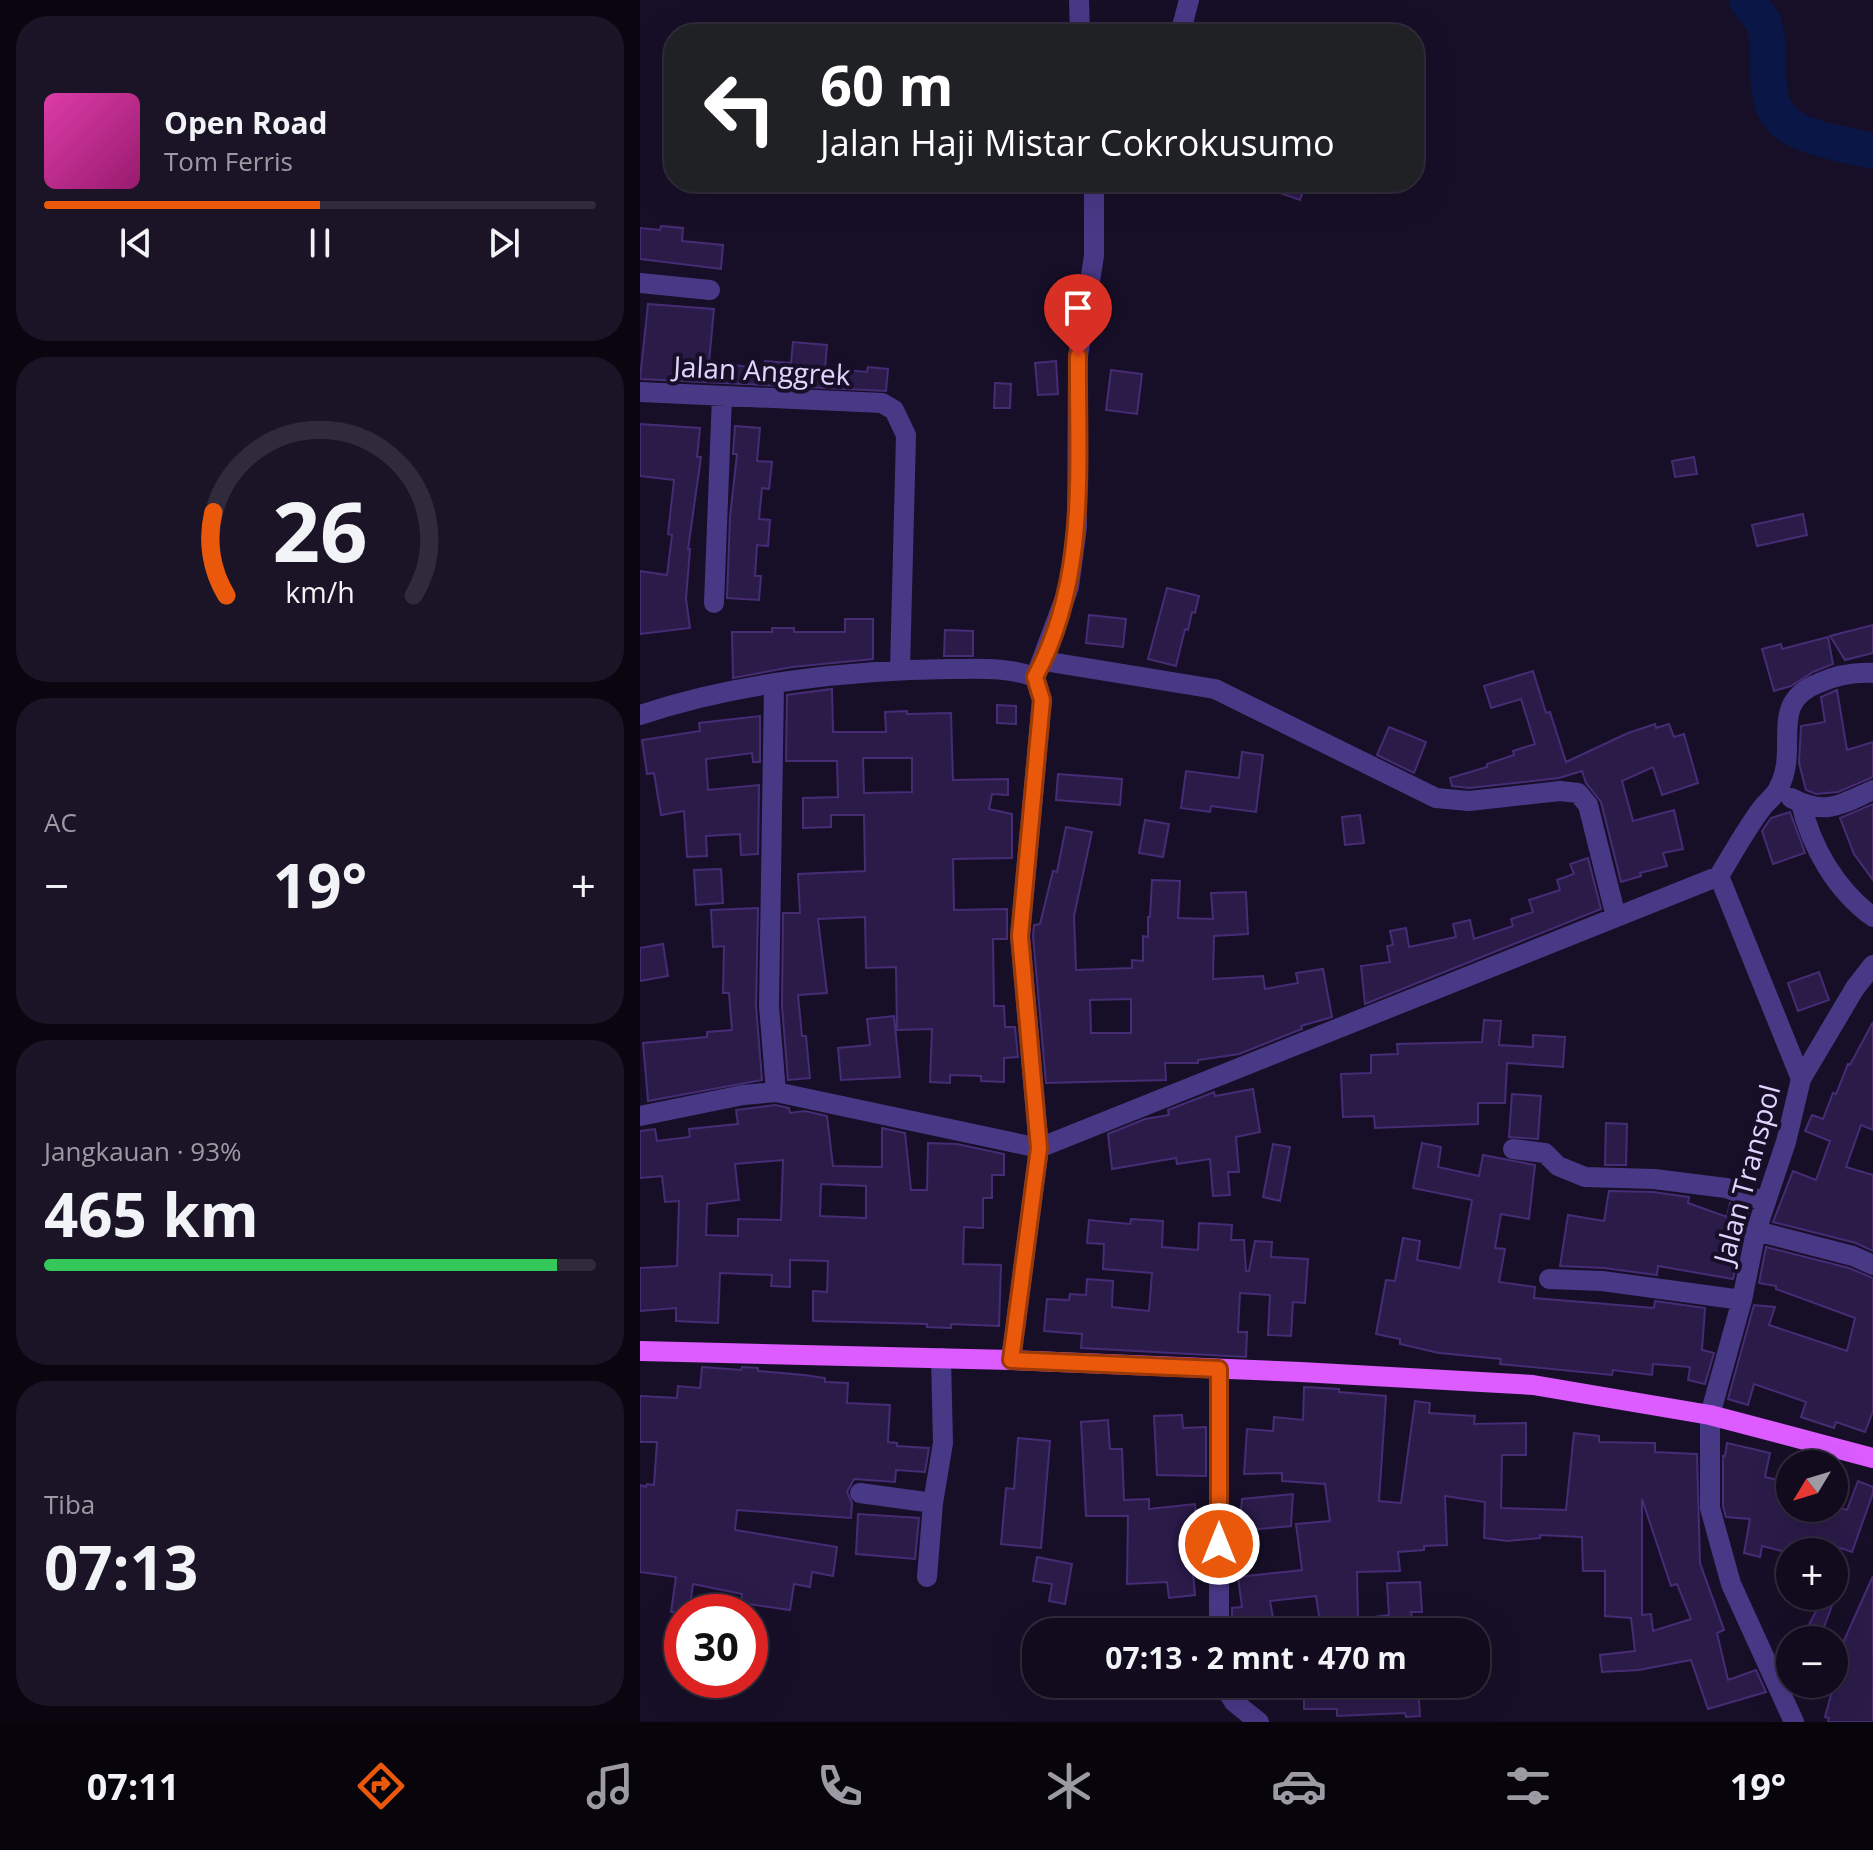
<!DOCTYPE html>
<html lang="id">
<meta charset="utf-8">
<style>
body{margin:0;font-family:"Open Sans",sans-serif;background:#1a1426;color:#f1f3f6;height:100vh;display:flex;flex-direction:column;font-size:30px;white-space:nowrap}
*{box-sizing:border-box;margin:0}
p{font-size:26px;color:#9c9ba4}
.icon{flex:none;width:44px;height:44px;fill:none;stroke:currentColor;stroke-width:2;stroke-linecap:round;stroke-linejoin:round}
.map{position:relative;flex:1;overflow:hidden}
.sheet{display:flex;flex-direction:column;gap:16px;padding:16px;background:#090610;width:640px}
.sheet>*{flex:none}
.banner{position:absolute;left:24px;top:24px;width:760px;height:168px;border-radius:32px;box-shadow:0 8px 32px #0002,0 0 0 2px #302b3b;background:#202124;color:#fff;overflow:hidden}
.needle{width:52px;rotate:232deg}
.controls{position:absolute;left:1136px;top:1450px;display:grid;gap:16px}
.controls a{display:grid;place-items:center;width:72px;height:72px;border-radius:50%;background:#110b1d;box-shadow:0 8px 32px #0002,0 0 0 2px #302b3b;font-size:40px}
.speed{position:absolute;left:24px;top:1594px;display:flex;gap:16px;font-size:40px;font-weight:700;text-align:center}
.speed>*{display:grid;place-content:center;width:104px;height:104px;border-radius:50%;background:#110b1d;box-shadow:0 8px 32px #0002,0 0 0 2px #302b3b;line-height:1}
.speed .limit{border:12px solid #d22;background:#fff;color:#111}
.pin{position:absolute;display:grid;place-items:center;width:68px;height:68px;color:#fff;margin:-82px -34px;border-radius:50% 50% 50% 0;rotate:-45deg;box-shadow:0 0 8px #0007}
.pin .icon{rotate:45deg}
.me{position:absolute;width:88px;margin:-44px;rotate:0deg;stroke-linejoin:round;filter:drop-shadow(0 0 6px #0008)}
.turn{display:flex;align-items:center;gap:28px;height:168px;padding:0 24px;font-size:36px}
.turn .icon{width:104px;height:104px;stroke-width:2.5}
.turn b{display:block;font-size:56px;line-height:68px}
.big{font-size:60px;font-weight:700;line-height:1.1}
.sheet .card{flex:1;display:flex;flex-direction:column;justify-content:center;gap:12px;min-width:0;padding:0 28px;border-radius:32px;background:#1a1426}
.sheet .dial{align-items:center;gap:0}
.dial svg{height:208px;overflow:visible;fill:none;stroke:#302b3b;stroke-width:7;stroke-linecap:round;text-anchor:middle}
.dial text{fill:#f1f3f6;stroke:none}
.song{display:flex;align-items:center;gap:24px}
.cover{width:96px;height:96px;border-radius:12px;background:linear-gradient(135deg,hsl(320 70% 55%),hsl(320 70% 35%))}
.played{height:8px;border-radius:4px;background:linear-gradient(90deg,#ea580c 50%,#302b3b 50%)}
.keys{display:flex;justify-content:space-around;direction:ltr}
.heat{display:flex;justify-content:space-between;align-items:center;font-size:44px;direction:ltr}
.charge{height:12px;border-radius:6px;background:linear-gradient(90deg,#34c759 93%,#302b3b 0)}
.trip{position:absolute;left:382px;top:1618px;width:468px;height:80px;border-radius:32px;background:#110b1d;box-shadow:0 8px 32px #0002,0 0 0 2px #302b3b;font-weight:700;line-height:80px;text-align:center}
.dock{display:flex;height:128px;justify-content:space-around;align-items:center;background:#07040c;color:#9c9ba4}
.dock .icon{width:56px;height:56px}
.dock .on{color:#ea580c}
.dock b{font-size:36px;color:#f1f3f6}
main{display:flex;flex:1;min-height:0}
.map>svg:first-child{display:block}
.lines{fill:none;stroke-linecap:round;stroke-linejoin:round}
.river{stroke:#091646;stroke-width:36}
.building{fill:#2b1b49;stroke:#462c75;stroke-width:2;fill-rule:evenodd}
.minor{stroke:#483987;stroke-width:20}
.major{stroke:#dc5cff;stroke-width:20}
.route-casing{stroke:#983908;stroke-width:20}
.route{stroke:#ea580c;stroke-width:14}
.labels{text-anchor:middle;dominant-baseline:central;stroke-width:8;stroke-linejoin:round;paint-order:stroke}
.street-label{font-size:28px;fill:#e1d5ff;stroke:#170f27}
</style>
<main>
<section class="sheet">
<div class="card">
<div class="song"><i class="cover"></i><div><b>Open Road</b><p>Tom Ferris</p></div></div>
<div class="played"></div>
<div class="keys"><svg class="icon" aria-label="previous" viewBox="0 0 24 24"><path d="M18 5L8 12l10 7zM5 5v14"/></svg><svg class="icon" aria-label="pause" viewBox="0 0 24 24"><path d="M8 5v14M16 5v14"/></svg><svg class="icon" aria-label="next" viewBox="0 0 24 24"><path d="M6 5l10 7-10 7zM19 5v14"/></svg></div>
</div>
<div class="card dial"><svg viewBox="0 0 100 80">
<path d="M14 69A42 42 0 1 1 86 69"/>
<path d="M14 69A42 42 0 0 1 9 37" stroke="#ea580c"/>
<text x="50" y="56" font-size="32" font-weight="700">26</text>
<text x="50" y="72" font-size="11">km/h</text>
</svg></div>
<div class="card"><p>AC</p>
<div class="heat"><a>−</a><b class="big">19°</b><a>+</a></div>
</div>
<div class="card"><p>Jangkauan · 93%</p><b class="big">465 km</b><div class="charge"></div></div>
<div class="card"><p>Tiba</p><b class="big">07:13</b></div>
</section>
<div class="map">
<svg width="1233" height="1722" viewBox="0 0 1233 1722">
<rect width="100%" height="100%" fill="#170f27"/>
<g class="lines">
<!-- river -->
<path class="river" d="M1107,0C1111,7 1118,13 1122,20C1138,55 1112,106 1155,129C1178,141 1208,145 1233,151"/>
</g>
<!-- building -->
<path class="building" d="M616,182H666L660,200L615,184Z
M21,226L43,228L42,241L83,245L81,269L0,259V228L20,230Z
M8,304L74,309L69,362L125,369V361L151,363L153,342L187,345L185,368L227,372L228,367L248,369L246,391L0,379Z
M416,361L418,394L398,395L395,363Z
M471,370L502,374L497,414L466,410Z
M355,383L371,384L370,408H354Z
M0,424L60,428L57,457H61L48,549H50L46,599L50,628L0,634V571L27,575L32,535L28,534L34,480L0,476Z
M95,426L120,428L117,461L132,462L129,489L122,488L119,519L130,520L128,546L117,545L115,576H121L119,600L87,598L90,517L97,454H93Z
M1054,457L1057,474L1035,477L1032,461Z
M1163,514L1167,535L1117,546L1112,525Z
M527,588L559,596L555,613L552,612L548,630L545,629L536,666L508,659Z
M449,615L486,619L483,647L446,643Z
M205,619H233V659L152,667L93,678L92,632H132V628H154V632H205Z
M1233,625V653L1205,660L1190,636Z
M305,630L333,631V656H304Z
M1188,637L1193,664L1173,672L1151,686L1134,691L1122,649L1141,644L1142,649Z
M893,671L906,713L910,712L926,762L988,733L1015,724L1016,728L1029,724L1034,737L1044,734L1058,783L1022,795L1013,767L982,781L993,821L1034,810L1043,849L1023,853L1027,866L1000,873L1001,876L981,882L961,802L946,783L942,771L919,778L829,788L812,786L810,778L847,767V764L874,755L873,751L895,744L881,699L851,708L844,686Z
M192,689L193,732H246L245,712L267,711V714L311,713L313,780L368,779V795L352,794L349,809L372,814V858L313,859L314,910L367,909V939H353L354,1006H364L365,1027H375L378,1057L364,1058V1082L341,1081V1076L310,1075V1083L290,1082L292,1029L257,1030L256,967L226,968L225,917L178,919L187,993L158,995L162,1036H166L170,1078L148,1080L142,1006L143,913H160L158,874L225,871L224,815H191V827L163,828V798L198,797L197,761H146L147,695ZM223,758H272V792L224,793Z
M1197,690L1207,750L1233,742V777L1198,792L1176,794L1166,790L1159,763L1161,726L1185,722L1181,697Z
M357,705L376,706V724L357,723Z
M120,716V762H113L112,753L66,759L68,790L119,785L118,854L101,855L100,834L66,836L67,856L47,857L44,811L21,815L14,773L7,774L2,740L60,731L59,723Z
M749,727L786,742L774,773L737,755Z
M602,752L623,755L616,812L571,806L570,812L541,808L546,771L599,778Z
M418,774L482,779L480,805L416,800Z
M1233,804V880L1214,854L1200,818Z
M1150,812L1165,853L1133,864L1122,831L1131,818Z
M720,815L724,843L705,845L702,817Z
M505,820L529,824L523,857L499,853Z
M426,827L452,832L434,916L436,970L492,968V960L503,961V936L508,937V917H510L512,880L540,881L538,918L573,919L571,893L606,892L608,934L574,936L573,979L623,976L625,989L658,983L656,973L683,969L692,1017L661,1026L662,1029L599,1054L558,1060V1063H525L526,1080L406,1083L393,936L394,925L400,924L413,871L417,872ZM491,999V1033H451L450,1000Z
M948,858L961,909L725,1004L721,966L750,962L747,946L753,945L750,931L766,928L769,947L816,937L813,924L830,920L834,939L873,926L871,919L893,912L889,900L920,890L917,880L934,874L930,864Z
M81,869L83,903L56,905L54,870Z
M118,908L116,1006L122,1080L8,1101L3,1043L67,1037V1032L92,1030L89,993H83L84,946L73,947L71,910Z
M23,944L28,976L0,981V948Z
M1179,972L1189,1000L1158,1011L1148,983Z
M254,1016L260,1077L201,1080L198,1048L230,1045L227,1019Z
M844,1020L861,1021L859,1045L893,1047V1035L925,1037L923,1067L867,1063L865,1103H838V1124L735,1128L734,1116L703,1117L701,1074L731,1073V1055L758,1054L757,1044L842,1042Z
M1233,1022V1130L1221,1125L1206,1167L1233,1175V1251L1216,1243L1133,1222L1153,1171L1176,1180L1190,1141L1165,1131L1172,1115L1183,1119L1193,1093L1196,1094L1208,1064L1210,1065Z
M613,1089L620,1132L596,1137L599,1172H588L590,1195L573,1196L570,1159L537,1164L536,1158L472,1169L468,1134L505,1119L529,1115L528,1110L574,1092L575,1096Z
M872,1094L901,1096L898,1139L869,1137Z
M135,1105L149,1108L150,1113L165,1111L187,1116L193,1166L242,1167V1128L265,1133L271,1190H287L288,1143L317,1144L364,1154V1175H352V1198H343V1228L324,1227L323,1264L361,1265L359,1326L311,1324V1328L287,1327V1324L173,1321V1291L187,1292L188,1261L150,1260V1287L131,1286L132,1275L80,1273L78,1323L36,1321V1308L0,1311V1268L37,1266L39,1201L25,1202L22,1176L0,1178V1131L15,1129L17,1141L50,1137L49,1129L98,1124L96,1110ZM143,1160L141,1220L98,1219V1236L66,1235L67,1204L99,1200L95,1164ZM181,1184L226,1186V1218L180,1216Z
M966,1123L987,1124L986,1165H965Z
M782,1143L801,1147L798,1167L839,1176L843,1155L895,1165L889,1219L861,1214L855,1248L865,1249L859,1282L895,1287L894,1298L1014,1308L1015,1301L1065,1308L1062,1350L1074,1353L1065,1384L1048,1380L1050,1367L1013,1364L1012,1375L973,1370L972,1375L860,1364L861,1359L799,1353L760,1344V1339L736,1334L746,1280L755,1281L763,1238L780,1241L777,1260L820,1268L832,1200L773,1188Z
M633,1144L650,1147L640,1201L623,1197Z
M969,1191L1013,1192L1049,1197L1048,1203L1087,1217L1090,1203L1109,1210L1093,1279L1018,1266L1017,1275L964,1268L920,1266L928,1215L964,1221Z
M491,1219L523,1221L522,1247L558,1250L559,1223L592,1225L591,1240H604L606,1271H609L615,1241L632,1242L631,1257L668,1259L665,1303L653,1302L651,1336L628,1335L630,1295L600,1293L598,1332H607L606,1357L441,1348L442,1334L404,1331L407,1299L429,1300L430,1294L446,1295L447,1279L473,1281L472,1307L509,1311L512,1273L463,1269L464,1244L447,1243L449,1220L490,1224Z
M1126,1247L1209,1268L1233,1278V1411L1225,1432L1196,1422L1194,1428L1161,1417L1166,1402L1114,1384L1108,1405L1088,1399L1114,1305L1135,1307L1129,1325L1207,1351L1215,1318L1136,1289V1286L1119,1283Z
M62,1367L101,1370L102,1367L118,1368V1371L164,1375L185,1378V1382L208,1383L207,1403L250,1405L248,1442L257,1443V1446L289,1448L285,1472L256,1470L255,1482L214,1479L207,1492L212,1503L211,1518L97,1510L95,1530L197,1547L193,1576L172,1572L170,1587L154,1584L150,1610L101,1603L102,1594L53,1584L49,1612H31L36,1577L0,1572V1485L6,1487L7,1484L14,1485L17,1442H0V1396L37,1398L38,1386L60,1388Z
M664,1387L699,1389V1392L746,1396L739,1501L761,1503L775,1401L790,1403L789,1413L835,1416L834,1424L886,1423V1455H862L861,1508L926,1510L934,1433L959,1436V1442L1015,1443V1452L1057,1454L1060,1563L1084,1630L1077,1633L1088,1680L1116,1670L1126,1692L1068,1709L1051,1660L999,1670L962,1672L960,1655L995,1651L991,1618L965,1616V1571H943L942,1537L900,1535V1538L867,1541L844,1538L845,1502L805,1496L807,1545L784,1546V1550L758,1552L760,1571L717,1572L718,1619L749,1615L747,1583L780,1582L782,1612H771L774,1632H697V1628L681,1630L676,1596L630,1601L634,1623L592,1628V1608L602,1607L598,1577L662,1570L656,1524L690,1521L685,1484L642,1481V1473L604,1474L607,1429L633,1431L634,1417L663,1420ZM1002,1499L1031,1586L1037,1584L1051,1619L1013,1631L1011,1614L1002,1615Z
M542,1415L543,1428L566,1427V1476L517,1475L514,1416Z
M468,1420L470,1449H482L484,1500L509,1499V1509L555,1504L557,1544L554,1545L556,1573H553L555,1595L529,1598L527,1582L487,1584L488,1516H446L441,1422Z
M378,1438L410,1441L401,1548L361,1544L366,1488L374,1489Z
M1087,1443L1130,1453L1125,1477L1150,1483V1508H1200L1207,1510L1218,1481L1233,1487V1493L1212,1552L1186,1543L1183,1552H1146L1122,1546L1120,1557L1104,1553L1110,1519L1086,1517L1083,1506V1456H1085Z
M653,1494L651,1526L599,1531L602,1499Z
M218,1514L279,1518L275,1559L216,1554Z
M397,1557L432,1564L425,1604L409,1601L412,1584L393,1581Z
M1233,1576V1722H1188L1189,1718L1185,1717L1194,1684V1653L1198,1654Z
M1196,1595L1179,1640H1161L1184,1596Z
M664,1684H778L780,1716L766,1717L765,1713L697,1716V1709H664Z"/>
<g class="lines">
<!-- minor -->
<path class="minor" d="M439,0L440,34
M540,34L549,0
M0,283L70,290
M0,392L242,403L254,410L266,435L260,670
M74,603L82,396
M404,661L575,689L796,798L829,801L920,791L938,793L948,805L976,917
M398,670L429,587L437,527L438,356L454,256V182
M134,685L129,1006L136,1092
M0,715C95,683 210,670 310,669C339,669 368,667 395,677L402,700L380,936L399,1148L371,1360
M1151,798C1186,816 1200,805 1233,790
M1161,803C1171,847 1196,890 1233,917
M1079,876C1093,853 1106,829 1122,808C1127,801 1135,796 1138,789C1161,748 1126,703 1179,683C1195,676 1215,672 1233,673
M0,1116L103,1095L136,1092L399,1148L1079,876L1161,1079
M873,1149L905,1153L918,1166L945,1177L1014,1179L1086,1188L1126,1202
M1116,1231L1213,1256L1233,1265
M909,1279L962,1281L1102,1300
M220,1493L293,1503
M287,1577L293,1503L303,1443L301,1358
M579,1632V1369
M583,1684L594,1702L619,1722
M1154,1722L1091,1584L1070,1508V1415L1102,1300L1116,1231L1146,1142L1161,1079L1215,988L1233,965"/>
<!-- major -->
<path class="major" d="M0,1351L371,1360L661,1372L893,1385L1070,1415L1233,1458"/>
</g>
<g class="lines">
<!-- route casing -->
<g class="route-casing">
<path id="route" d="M438,356C437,465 449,577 395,677L402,700L380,936L399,1148L371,1360L579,1369V1544"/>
</g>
<!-- route -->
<use href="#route" class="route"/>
</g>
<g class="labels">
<!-- street labels -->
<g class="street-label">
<text transform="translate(122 370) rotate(3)">Jalan Anggrek</text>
<text transform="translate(1106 1174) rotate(-75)">Jalan Transpol</text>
</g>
</g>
</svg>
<div class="controls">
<a><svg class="needle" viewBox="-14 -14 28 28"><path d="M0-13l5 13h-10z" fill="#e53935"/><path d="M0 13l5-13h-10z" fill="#9c9ba4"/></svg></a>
<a>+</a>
<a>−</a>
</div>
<div class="speed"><div class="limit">30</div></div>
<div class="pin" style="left:438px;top:356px;background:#d93025"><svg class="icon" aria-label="arrive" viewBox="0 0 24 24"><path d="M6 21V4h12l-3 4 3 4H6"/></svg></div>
<svg class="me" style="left:579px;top:1544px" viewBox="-20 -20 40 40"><circle r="17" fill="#ea580c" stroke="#fff" stroke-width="3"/><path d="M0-11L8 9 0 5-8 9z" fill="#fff"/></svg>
<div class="trip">07:13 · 2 mnt · 470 m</div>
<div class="banner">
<div class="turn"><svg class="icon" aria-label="left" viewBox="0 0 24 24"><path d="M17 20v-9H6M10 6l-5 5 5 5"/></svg><div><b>60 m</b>Jalan Haji Mistar Cokrokusumo</div></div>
</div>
</div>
</main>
<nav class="dock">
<b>07:11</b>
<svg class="icon on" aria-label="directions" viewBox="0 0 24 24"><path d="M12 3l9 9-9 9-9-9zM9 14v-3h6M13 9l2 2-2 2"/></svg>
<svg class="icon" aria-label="music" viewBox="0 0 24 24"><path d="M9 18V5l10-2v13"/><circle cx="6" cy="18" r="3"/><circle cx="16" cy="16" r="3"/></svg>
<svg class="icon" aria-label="phone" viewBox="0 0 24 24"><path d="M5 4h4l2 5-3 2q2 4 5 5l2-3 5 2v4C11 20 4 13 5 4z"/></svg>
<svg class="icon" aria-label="climate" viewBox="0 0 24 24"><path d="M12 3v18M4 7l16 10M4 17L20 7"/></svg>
<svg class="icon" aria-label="car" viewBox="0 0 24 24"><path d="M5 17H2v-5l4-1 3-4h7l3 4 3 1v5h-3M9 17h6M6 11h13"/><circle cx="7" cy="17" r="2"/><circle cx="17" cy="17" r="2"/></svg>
<svg class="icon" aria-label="filters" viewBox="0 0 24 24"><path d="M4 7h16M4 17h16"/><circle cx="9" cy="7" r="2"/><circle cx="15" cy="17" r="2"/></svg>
<b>19°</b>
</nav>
